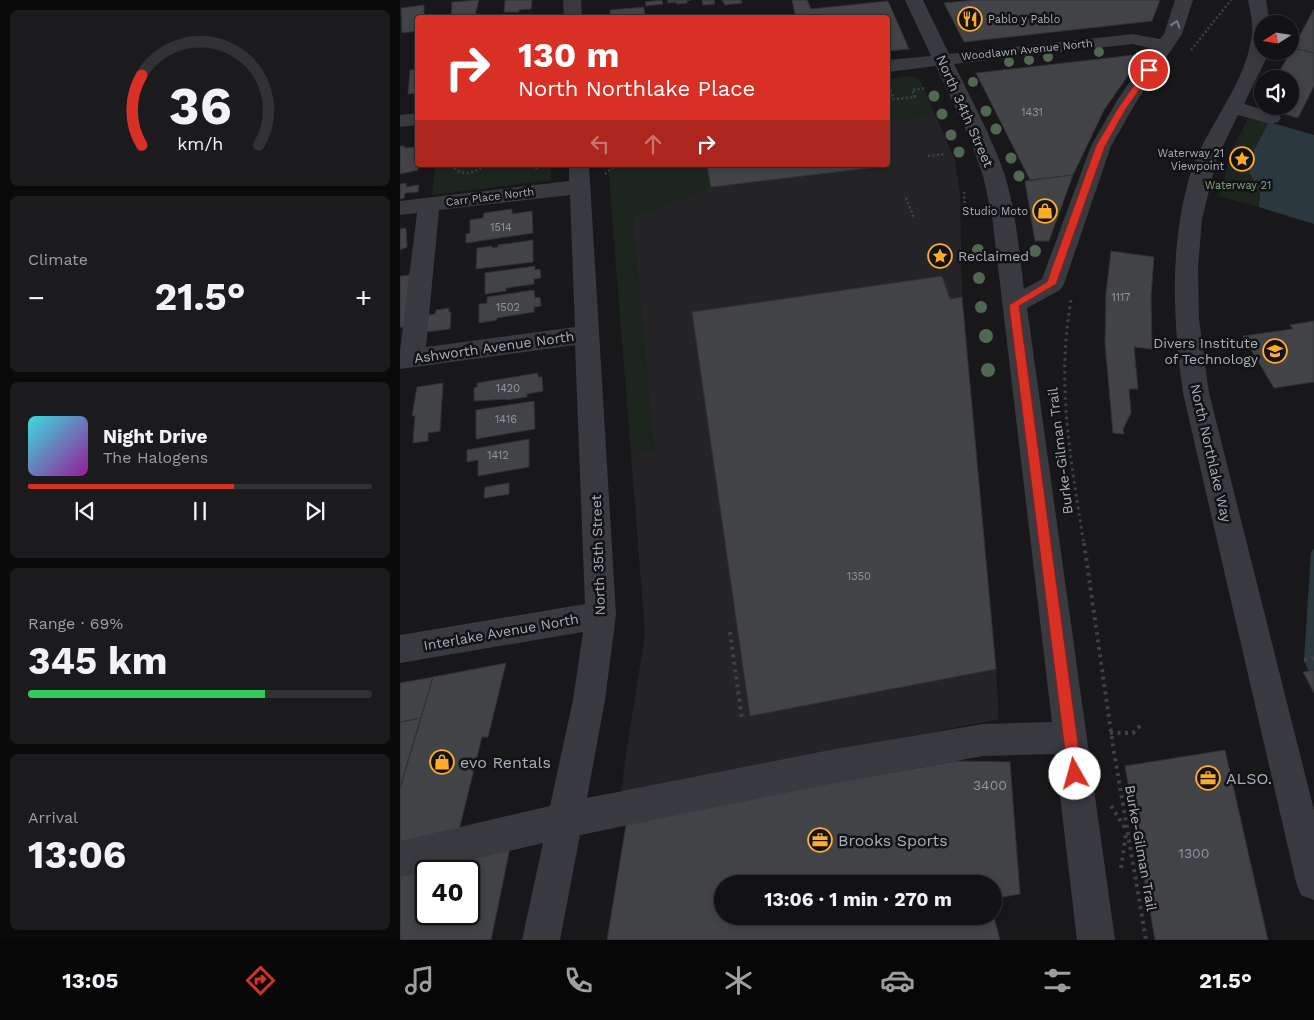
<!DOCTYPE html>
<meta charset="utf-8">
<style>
body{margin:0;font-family:"Work Sans",sans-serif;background:#1b1b1d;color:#f1f3f6;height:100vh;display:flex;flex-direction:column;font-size:19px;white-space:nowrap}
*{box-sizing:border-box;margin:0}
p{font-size:16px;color:#9c9ea0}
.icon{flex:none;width:28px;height:28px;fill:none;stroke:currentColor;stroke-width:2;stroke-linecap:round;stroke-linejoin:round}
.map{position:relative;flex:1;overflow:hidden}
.side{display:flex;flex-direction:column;gap:10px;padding:10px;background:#0a0a0b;width:400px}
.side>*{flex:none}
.top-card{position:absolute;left:15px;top:15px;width:475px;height:152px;border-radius:5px;box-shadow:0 2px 8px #0003,0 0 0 1px #313234;background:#d93025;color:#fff;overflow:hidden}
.needle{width:32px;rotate:258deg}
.fabs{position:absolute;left:854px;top:15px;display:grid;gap:10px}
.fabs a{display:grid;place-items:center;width:45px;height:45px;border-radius:50%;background:#121214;box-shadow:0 2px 8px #0003,0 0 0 1px #313234;font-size:25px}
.speed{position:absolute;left:15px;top:860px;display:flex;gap:10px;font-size:25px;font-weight:700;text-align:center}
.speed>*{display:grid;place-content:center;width:65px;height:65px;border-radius:50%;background:#121214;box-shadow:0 2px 8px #0003,0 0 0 1px #313234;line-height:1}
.speed .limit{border:2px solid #111;border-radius:8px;background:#fff;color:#111}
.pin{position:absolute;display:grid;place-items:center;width:42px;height:42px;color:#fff;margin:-21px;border:2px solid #fff;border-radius:50%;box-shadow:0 1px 5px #0007}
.me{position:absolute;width:55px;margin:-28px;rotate:353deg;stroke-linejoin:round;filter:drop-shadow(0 0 4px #0008)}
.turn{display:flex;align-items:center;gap:18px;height:105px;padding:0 20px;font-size:22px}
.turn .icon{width:65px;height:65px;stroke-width:2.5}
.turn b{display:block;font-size:35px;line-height:42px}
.lanes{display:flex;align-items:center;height:48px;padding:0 20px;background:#0003;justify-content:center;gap:25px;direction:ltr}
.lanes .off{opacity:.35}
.big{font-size:38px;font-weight:700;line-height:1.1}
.side .card{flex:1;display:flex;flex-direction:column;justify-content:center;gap:8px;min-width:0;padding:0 18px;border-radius:8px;background:#1b1b1d}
.side .dial{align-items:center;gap:0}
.dial svg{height:130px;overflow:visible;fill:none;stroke:#313234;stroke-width:7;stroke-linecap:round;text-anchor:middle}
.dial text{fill:#f1f3f6;stroke:none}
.song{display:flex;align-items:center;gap:15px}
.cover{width:60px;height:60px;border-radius:8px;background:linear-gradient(135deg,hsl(180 70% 55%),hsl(300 70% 35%))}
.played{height:5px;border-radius:2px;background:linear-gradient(90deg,#d93025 60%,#313234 60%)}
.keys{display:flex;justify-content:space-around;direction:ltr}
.heat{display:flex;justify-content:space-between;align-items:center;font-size:28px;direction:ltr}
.charge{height:8px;border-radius:4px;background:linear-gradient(90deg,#34c759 69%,#313234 0)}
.trip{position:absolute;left:314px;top:875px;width:288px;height:50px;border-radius:25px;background:#121214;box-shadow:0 2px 8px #0003,0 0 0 1px #313234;font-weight:700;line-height:50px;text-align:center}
.menu{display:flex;height:80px;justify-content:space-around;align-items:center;background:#070708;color:#9c9ea0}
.menu .icon{width:35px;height:35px}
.menu .selected{color:#d93025}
.menu b{font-size:22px;color:#f1f3f6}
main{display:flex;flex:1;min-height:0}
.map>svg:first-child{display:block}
.built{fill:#242427}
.green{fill:#1d261e}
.water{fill:#2c3840}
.pier{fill:#18181a}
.building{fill:#424347;stroke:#313236;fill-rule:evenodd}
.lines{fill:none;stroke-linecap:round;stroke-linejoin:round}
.path-far2{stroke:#3e4147;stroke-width:2.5;stroke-dasharray:2 2.5;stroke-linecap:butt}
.path-far1{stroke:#3e4147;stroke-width:3;stroke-dasharray:2.5 4;stroke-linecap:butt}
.path{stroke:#3e4147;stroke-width:4;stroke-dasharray:3 4.5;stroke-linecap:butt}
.minor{fill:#383a40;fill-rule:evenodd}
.tree{fill:#506751}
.oneway{stroke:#767a84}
.route{fill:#d93025;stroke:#8d1f18}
.labels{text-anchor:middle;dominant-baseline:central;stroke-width:5;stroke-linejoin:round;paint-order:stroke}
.far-poi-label{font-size:11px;fill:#a9afbb;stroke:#131315;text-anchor:end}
.far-street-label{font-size:11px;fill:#a9afbb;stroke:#131315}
.number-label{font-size:11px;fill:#8f949e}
.far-park-label{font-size:11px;fill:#7ea87e;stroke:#131315}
.street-label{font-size:14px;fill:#a9afbb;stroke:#131315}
.poi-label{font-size:14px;fill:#a9afbb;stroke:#131315;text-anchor:start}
.near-number-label{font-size:14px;fill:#8f949e}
.near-poi-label{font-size:16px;fill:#a9afbb;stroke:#131315;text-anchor:start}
</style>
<main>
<section class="side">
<div class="card dial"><svg viewBox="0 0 100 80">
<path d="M14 69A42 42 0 1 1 86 69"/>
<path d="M14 69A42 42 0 0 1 14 26" stroke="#d93025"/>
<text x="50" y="56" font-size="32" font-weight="700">36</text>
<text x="50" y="72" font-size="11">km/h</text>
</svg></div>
<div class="card"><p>Climate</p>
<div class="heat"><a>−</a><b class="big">21.5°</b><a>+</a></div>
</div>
<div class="card">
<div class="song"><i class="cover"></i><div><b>Night Drive</b><p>The Halogens</p></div></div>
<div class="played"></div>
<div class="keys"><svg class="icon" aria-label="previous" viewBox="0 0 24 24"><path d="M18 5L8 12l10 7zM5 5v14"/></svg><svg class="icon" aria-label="pause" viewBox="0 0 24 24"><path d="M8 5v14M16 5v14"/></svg><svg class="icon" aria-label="next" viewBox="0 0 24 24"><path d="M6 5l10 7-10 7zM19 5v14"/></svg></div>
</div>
<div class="card"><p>Range · 69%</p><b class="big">345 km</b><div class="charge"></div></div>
<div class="card"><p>Arrival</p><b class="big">13:06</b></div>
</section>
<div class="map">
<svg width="914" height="940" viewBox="0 0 914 940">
<rect width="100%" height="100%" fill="#18181a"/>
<!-- built -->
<path class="built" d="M535,114L555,160L560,193L562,297L596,669L599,719L221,793L226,754L245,634L231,454L254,450L232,217L311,187L307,165H488V120Z"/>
<!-- green -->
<path class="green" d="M512,76L519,79L535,114L488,120V79Z
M849,117L869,122L854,150L849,172L860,192L859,207L819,196L833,147Z
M35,165H151V180L32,195Z
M208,165H307L311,187L232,218L254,450L231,454Z"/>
<!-- water -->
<path class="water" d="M914,90V224L859,207L860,192L849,172L854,150L869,122Z
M914,548V685L904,660L911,553Z"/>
<!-- pier -->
<path class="pier" d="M914,88V135L869,122L871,118L883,106H890V100L898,93Z"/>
<!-- building -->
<path class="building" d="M79,0L75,16L78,15V18H51L52,2Z
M105,0H132L131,9L119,10V12H104Z
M262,0L263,4L246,6L245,2Z
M267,0H291L287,1V3L277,4L276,2L268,3Z
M302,0H314L315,4L303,5Z
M322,0H341L342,3L325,5Z
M392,0H407L411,9L488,1L509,49L488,51V18H396Z
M575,0H760L752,21L564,42L544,3Z
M24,5V16L18,18V31L2,33L1,8Z
M244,7L245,18H206L210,16V10Z
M914,9V53L893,48Z
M893,48L914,53V86L898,118L860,107L862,102V106H890V79H875Z
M743,54L704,110L673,175L630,180L576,73Z
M10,70H18V93L8,94Z
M0,146H5L4,148L18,147V170L0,174Z
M307,165H485L486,166L311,187Z
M673,175L649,241H635L625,181Z
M6,183V187L19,185L18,192L5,193L4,198L0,199V184Z
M112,209V214L132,211L133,233L66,243V234L70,233V220L83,218L84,213Z
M6,228L7,247L0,250V229Z
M133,240V262L76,269L77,248L92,246V248L98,247V245Z
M711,251L754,257L751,296L752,349L734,347L738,389H729L731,413L723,429L724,434L713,433L705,343L706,293Z
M135,266V270L140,269L141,278L134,279V284L106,288V291L85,294V273Z
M10,275L4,327H0V276Z
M542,276L550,299L562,297L596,669L350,716L292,312Z
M134,290L135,298L140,297L141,306L134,307V312L97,318V320L79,323V304L87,303V297Z
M49,308V312H51L50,329L26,332L27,315L35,314L36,310Z
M914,321V382L874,388L843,336L893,329L890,325Z
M138,373V377H142L143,391L127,394V397L106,400V399L74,401V388L77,387V383Z
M43,383L40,431L28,433V441L13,443L15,415L12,416L17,387Z
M134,401L135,429L76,439V410Z
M129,439V467L78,476V460L67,462V450Z
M109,483V494L84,498L85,487Z
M106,663L88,737H82L59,830L0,842V788L33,677Z
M914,670V693L903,672Z
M33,677L21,718L0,722V683Z
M21,718L0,788V722Z
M825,750L868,940H755L725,766Z
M556,761L610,762L620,894L592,899V884H322V916H592V910L600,940H207L227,819Z
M110,848L91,940H0V873ZM26,871H69V914H26Z"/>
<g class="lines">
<!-- path-far2 -->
<path class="path-far2" d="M791,50L831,0
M489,86L494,99
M488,100L515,97L512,90L527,88
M528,156L545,154
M51,165C61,176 74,175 84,165
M132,165L139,170
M205,174L216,165
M564,192L565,210
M506,198L514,218"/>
<!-- path-far1 -->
<path class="path-far1" d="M671,300C656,386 671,460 684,545"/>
<!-- path -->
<path class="path" d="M684,543L713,746L746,940
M330,632L342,719
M904,660L914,658
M710,733H733L741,725
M711,806L725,828
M721,868L726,834"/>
<!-- minor -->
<path class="minor" d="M163,0H181L182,18H164Z
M505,0H523L549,54L733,34L760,39L764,34L775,0H793L782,34L738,99L711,146L664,284L660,290L627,308L715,940H677L655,754L583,756L430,784L180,835L160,940H122L143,843L0,877V841L150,806L173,700L183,632L0,663V635L185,604L175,345L0,369V351L17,213L0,215V201L169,181V165H189L216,615L205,700L187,798L430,750L583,724L652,722L592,216L583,176L570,139L536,66L488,72V60L531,56ZM733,44L753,49L718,99L691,146L642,279L624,289C619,251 616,212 605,176C592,137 572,101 554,64ZM170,195L175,327L26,347L39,210Z
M848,0H866L870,24H862V51H867L866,59L844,104L878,114L881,118L878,122L871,124L838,115L817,158L802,219L798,268L799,319L809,393L914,810V900L901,895L896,882L783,393C773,320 769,247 790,175C805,128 843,88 851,41C854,27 851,14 848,0Z
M18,113V125L0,127V115Z"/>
</g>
<!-- trees -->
<g class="tree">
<circle cx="699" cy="52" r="5"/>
<circle cx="648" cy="57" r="5"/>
<circle cx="629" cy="60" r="5"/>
<circle cx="609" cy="62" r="5"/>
<circle cx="573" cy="82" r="5"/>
<circle cx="534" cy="96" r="5.5"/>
<circle cx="586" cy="111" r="5.5"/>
<circle cx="542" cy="114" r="5.5"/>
<circle cx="596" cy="129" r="5.5"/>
<circle cx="551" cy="135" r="5.5"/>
<circle cx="559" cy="152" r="5.5"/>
<circle cx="611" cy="158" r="5.5"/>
<circle cx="619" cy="176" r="5.5"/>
<circle cx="578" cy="250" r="6"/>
<circle cx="635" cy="251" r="6"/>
<circle cx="579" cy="278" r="6"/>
<circle cx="581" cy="307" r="6"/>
<circle cx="586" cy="336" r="7"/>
<circle cx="588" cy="370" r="7"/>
</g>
<!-- one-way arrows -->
<defs><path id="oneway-chevron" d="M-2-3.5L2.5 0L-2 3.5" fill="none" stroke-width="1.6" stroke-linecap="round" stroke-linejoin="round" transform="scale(1.25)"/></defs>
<use class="oneway" href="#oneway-chevron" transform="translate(776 24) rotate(-73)"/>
<!-- route -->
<path class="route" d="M746,68L753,70L725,110L705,146L656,284L619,306L682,774L680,779L675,781L670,779L668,774L609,305L647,282L696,146L717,110Z"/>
<!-- icons -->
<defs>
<g id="restaurant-ring" transform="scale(1.25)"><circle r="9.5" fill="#131315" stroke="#ffac2b" stroke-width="1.5"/><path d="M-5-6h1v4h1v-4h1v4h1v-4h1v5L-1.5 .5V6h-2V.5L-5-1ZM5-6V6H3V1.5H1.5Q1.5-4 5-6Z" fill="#ffac2b"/></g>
<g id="sight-ring" transform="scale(1.25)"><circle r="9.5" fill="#131315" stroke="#ffac2b" stroke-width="1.5"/><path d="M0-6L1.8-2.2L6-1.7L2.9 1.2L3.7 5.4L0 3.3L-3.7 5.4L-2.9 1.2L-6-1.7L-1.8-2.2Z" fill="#ffac2b"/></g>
<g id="shop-ring" transform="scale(1.25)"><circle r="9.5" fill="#131315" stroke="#ffac2b" stroke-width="1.5"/><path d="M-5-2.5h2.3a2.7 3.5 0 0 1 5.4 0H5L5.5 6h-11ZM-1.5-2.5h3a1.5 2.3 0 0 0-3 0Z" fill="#ffac2b"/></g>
<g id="university-ring" transform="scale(1.25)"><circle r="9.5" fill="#131315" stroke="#ffac2b" stroke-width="1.5"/><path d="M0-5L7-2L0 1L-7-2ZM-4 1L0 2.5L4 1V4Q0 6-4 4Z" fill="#ffac2b"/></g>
<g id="office-ring" transform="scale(1.25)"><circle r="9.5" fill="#131315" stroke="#ffac2b" stroke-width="1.5"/><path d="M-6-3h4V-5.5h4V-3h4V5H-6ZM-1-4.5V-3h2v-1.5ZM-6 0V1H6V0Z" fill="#ffac2b"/></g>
</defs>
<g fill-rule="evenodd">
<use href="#restaurant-ring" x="570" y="19"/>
<use href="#sight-ring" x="842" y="159"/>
<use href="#shop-ring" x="645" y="211"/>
<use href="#sight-ring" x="540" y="256"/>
<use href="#university-ring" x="875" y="351"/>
<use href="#shop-ring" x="42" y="762"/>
<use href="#office-ring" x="808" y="778"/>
<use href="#office-ring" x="420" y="840"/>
</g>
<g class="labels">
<!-- far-poi labels -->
<g class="far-poi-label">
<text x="588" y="19" text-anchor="start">Pablo y Pablo</text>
<text x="824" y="153">Waterway 21<tspan x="824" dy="13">Viewpoint</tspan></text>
<text x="628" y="211">Studio Moto</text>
</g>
<!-- far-street labels -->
<g class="far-street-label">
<text transform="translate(627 50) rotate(-6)">Woodlawn Avenue North</text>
<text transform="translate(90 197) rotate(-7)">Carr Place North</text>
</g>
<!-- number labels -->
<g class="number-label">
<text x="632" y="112">1431</text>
<text x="101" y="227">1514</text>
<text x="721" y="297">1117</text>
<text x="108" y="307">1502</text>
<text x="108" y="388">1420</text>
<text x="106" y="419">1416</text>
<text x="98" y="455">1412</text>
<text x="459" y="576">1350</text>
</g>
<!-- far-park labels -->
<g class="far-park-label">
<text x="838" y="185">Waterway 21</text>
</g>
<!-- street labels -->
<g class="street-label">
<text transform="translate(565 111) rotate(66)">North 34th Street</text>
<text transform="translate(94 347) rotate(-8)">Ashworth Avenue North</text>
<text transform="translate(660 451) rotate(-97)">Burke-Gilman Trail</text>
<text transform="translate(811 453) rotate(77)">North Northlake Way</text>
<text transform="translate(198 555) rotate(-92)">North 35th Street</text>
<text transform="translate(101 632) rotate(-10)">Interlake Avenue North</text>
<text transform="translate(741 848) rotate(80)">Burke-Gilman Trail</text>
</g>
<!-- poi labels -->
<g class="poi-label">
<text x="558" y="256">Reclaimed</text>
<text x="858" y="343" text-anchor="end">Divers Institute<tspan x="858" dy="16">of Technology</tspan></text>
</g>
<!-- near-number labels -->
<g class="near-number-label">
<text x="590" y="785">3400</text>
<text x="794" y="853">1300</text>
</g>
<!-- near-poi labels -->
<g class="near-poi-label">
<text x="60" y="762">evo Rentals</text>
<text x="826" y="778">ALSO.</text>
<text x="438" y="840">Brooks Sports</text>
</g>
</g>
</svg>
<div class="fabs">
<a><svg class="needle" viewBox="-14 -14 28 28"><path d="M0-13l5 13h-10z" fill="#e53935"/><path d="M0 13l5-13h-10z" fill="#9c9ea0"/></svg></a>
<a><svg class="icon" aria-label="sound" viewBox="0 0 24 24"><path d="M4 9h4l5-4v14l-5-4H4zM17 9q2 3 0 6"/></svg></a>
</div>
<div class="speed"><div class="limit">40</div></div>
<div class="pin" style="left:749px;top:70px;background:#d93025"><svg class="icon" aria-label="arrive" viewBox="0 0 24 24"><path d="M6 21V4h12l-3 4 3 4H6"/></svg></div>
<svg class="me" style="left:675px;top:774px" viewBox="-20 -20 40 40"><circle r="19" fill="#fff"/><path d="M0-13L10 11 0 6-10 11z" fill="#d93025"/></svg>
<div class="trip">13:06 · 1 min · 270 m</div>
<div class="top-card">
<div class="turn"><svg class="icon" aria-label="right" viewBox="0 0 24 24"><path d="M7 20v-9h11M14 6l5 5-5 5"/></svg><div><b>130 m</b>North Northlake Place</div></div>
<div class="lanes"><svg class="icon off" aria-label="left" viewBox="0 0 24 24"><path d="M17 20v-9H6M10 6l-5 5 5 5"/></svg><svg class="icon off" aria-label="ahead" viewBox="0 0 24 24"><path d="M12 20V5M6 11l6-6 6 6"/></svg><svg class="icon" aria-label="right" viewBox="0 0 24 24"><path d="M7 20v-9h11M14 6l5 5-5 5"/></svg></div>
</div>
</div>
</main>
<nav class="menu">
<b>13:05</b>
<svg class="icon selected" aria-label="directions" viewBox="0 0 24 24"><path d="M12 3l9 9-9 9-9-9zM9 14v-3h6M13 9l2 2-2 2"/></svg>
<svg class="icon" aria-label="music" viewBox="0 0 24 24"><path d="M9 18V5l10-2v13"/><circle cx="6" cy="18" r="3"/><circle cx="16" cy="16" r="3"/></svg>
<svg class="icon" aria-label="phone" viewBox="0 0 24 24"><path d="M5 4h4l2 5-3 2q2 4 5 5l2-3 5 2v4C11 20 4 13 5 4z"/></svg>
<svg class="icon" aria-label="climate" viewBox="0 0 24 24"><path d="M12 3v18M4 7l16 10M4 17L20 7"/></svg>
<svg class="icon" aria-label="car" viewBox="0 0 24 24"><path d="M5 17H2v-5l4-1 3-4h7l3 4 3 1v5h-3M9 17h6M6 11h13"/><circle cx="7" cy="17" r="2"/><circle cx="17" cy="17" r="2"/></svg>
<svg class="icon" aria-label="filters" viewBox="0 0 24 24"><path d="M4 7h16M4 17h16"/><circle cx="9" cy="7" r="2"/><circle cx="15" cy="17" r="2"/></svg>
<b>21.5°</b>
</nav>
